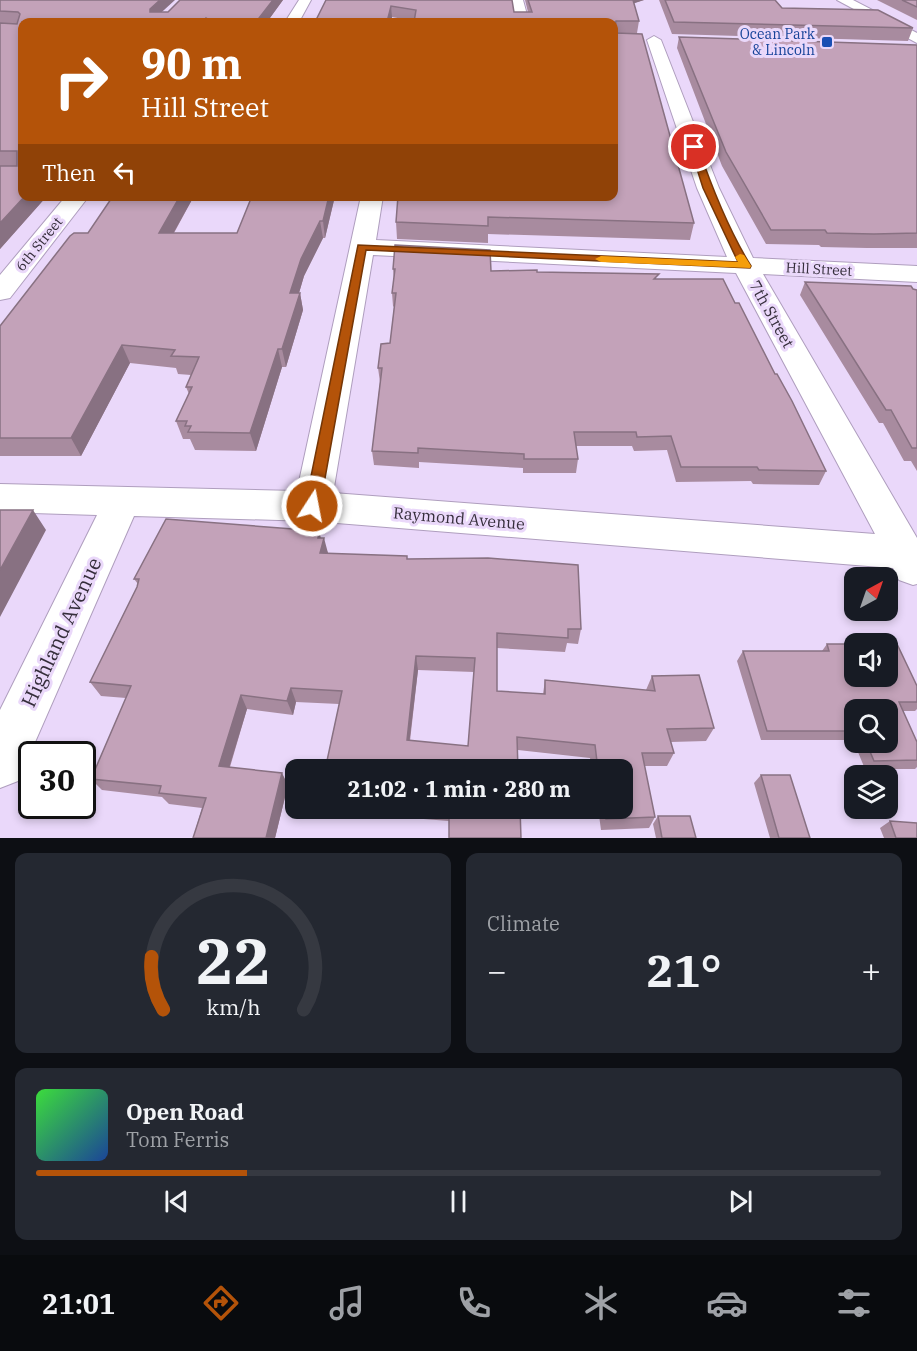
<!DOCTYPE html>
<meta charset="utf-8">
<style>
body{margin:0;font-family:"IBM Plex Serif",serif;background:#242831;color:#f1f3f6;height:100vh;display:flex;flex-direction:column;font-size:22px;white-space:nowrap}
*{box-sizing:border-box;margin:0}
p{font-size:20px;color:#9ea1a6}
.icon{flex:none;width:33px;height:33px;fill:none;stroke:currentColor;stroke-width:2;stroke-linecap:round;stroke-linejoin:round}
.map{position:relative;height:838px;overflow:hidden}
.details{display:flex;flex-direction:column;gap:15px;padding:15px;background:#0d0f14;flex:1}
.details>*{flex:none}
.banner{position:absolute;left:18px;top:18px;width:600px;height:183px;border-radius:12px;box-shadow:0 3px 9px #0003;background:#b45309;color:#fff;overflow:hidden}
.needle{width:39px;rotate:40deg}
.fabs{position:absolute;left:844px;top:567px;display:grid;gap:12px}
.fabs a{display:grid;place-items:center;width:54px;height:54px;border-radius:12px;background:#171b24;box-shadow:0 3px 9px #0003;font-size:30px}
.speed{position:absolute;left:18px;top:741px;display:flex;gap:12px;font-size:30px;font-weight:700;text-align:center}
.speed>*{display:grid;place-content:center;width:78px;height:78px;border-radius:50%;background:#171b24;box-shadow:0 3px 9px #0003;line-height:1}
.speed .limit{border:3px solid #111;border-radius:9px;background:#fff;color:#111}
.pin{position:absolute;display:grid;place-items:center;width:51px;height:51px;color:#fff;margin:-26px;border:3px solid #fff;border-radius:50%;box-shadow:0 2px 6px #0007}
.me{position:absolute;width:66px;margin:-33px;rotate:11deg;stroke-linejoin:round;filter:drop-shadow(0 0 4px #0008)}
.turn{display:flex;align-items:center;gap:21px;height:126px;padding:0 24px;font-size:27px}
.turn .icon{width:78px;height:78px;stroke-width:2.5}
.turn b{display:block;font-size:42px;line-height:51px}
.then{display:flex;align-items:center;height:57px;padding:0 24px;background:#0003;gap:12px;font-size:22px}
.big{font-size:45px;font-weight:700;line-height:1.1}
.details .tile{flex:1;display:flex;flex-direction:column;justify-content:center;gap:9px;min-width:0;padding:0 21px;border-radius:12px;background:#242831}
.details .dial{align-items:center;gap:0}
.dial svg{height:156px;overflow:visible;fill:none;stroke:#363941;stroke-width:7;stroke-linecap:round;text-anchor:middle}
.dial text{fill:#f1f3f6;stroke:none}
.song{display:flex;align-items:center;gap:18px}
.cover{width:72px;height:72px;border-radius:9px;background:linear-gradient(135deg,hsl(120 70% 55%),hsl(220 70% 35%))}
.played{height:6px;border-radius:3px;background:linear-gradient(90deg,#b45309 25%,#363941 25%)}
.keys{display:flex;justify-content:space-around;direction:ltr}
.heat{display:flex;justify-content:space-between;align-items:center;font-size:33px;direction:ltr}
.details .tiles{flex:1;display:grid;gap:15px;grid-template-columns:1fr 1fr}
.tile:last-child{grid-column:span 2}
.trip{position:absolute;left:285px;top:759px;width:348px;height:60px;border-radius:12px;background:#171b24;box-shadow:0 3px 9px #0003;font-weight:700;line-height:60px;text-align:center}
.tab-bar{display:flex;height:96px;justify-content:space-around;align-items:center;background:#090b0e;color:#9ea1a6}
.tab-bar .icon{width:42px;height:42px}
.tab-bar .current{color:#b45309}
.tab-bar b{font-size:27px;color:#f1f3f6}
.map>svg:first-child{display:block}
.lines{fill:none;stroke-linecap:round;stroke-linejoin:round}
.minor-casing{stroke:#af9ebe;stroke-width:2}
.highway-casing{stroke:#af9ebe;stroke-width:2}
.minor{fill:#fff;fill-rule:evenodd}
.highway{fill:#fff;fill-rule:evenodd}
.wall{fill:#a88b9f;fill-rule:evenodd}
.shaded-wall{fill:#887182}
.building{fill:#c3a2b9;stroke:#887182;stroke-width:1.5;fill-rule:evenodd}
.route{fill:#b45309;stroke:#753606;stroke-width:1.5}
.slow{fill:#f59e0b}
.transit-dot{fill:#1a4fb4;stroke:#ead8fa;stroke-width:2}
.labels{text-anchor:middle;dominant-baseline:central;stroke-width:6;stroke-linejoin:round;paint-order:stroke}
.far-transit-label{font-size:14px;fill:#164399;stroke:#ead8fa;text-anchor:end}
.far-street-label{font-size:14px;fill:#352e3b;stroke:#ead8fa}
.street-label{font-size:16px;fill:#352e3b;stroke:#ead8fa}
.near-street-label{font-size:20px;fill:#352e3b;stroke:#ead8fa}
</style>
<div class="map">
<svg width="917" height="838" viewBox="0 0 917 838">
<rect width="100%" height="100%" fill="#ead8fa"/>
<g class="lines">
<!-- minor casing -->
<g class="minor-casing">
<path id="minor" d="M299,0H311L299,22H285Z
M511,0H523L529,22H515Z
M654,36L661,40L719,188L753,258L917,266V282L763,274L917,538V584L913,585L899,580L893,568L312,521L134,516L18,781L0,788V710L97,515L0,512V484L297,491L361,196H383L376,240L727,257L697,188L647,40ZM373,255L736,273L875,534L333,493Z
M66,196H89L10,298L0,300V275Z"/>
</g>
<!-- highway casing -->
<g class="highway-casing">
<path id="highway" d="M837,0H853L917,33V43Z"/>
</g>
<!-- minor -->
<use href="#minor" class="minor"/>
<!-- highway -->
<use href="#highway" class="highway"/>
</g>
<!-- wall -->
<path class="wall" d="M0,0L162,12H168L180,0H283L267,22H22L47,196L0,249V23L17,24L0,23Z
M326,0L514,12H528L525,0H644L634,3L639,21L637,33H616L694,223L690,240L488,234V243L397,239L396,222L614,196L414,21L392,17L391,22H315Z
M659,0H775L782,8L913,28L908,41L672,34Z
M877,0H917V20Z
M679,37L917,45V248H867L821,247L819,245L766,244L722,166L677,48Z
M194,196L174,233H237L252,196H335L325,238H323L304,276L299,293H300L303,310L286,367H282L256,451L195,450L190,439H183L176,421L189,394L186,387L191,375L178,374L176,368L130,363L81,456H0V326L88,233Z
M393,269L537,272L658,279L735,303L775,374L826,471L819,485L753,484L751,481L676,482L667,450L634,451L632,446H576L578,459L576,473H523V468L419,462V468L374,465L372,451L380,382L378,368L390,343L394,307L393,306L392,293L394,280Z
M805,282L917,290V471L911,461H904L883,423H879L800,295Z
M319,531L321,538L328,553L407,559L581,629L578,644L567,643L565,652L497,648V691L543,694L545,680L646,690L652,676L714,728L706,741L671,742L674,753L667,766H644L655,817L649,828L601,830L598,808H622V770H592L590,758L518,750L325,770L339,704L296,702L293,715L247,709L230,767L288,785L275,838H193L202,808L169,804L162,797L102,790L91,779L126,698L101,696L90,682L137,587L138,584L134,579ZM418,670L474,672L468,746L410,741Z
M827,644L917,686V709L915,711H903L917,742V767L915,769H865L853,740H761L737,661L743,651H822ZM855,710L888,742H855Z
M761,775L810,838H770L754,783Z
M358,808H520L449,821L360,814Z
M658,816L696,838H656L653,824Z
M890,821L917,838H884L880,828Z"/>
<!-- shaded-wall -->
<path class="shaded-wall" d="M160,0H175L153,20L150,12V9Z
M273,0H283L267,22H256Z
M630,0H644L629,5Z
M391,6L392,17L391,22H387Z
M25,196H47L0,249V223Z
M180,196H194L164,250L159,233Z
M329,196H335L325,238L323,221Z
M320,221L323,238L304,276L294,310L290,293L301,259Z
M300,293L303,310L286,367L282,349Z
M122,345L130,363L81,456L71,438Z
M278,349L282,367L256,451L250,433Z
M33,510L46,530L0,617V570Z
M319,531L322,545L324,538L328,553L324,568L318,538Z
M416,656L418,670L408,753L407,740Z
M291,688L296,702L293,715L287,701Z
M241,695L247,709L226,778L219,766Z
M282,773L288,785L275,838H266Z"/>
<!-- building -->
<path class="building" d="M0,0H160L150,9V12H168L180,0H273L256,22H212L206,18L202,22H22V196H25L0,223V166H17V151H0V23L17,24L20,14L18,12L0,11Z
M326,0H512L514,12H532L528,0H633L639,21H616L614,30V22H414L416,10L391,6L387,22H315Z
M665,0H775L782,8L878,10L913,28L674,22Z
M902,0H917V7Z
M614,31L616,33L642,34L694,223L488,217V226L396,222L398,196H614Z
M679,37L917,45V233L874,234L827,233L825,230H771L726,152Z
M113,196H180L159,233H237L252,196H329L323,221H320L301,259L290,293H300L282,349H278L250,433L188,432L191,426H185L187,421H176L192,387H186L199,357L171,356L175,350L122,345L71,438H0V326L70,236L74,233H88Z
M395,245L490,250L491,271L537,270V272L659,274L654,279H723L735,303H739L775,374H777L792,401L826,471L759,470L757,467H681L671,436L637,437L636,432H574L578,459H524V454L418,448V453L372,451L382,368H378L381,344L390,343L396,293H392L395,269H393Z
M805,282L911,286L913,289L917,290V448H912L891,410H886Z
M0,510H33L0,570Z
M166,519L319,531L318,538H324L320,553L407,556V559L488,558L578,565L581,629H568V638L497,633V691L545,694V680L655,691L652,676L699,675L714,728L667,729L674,753H642L655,817L606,819L604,808H622V770H598L595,745L517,737L518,770H325L342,691L291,688L287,701L241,695L219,766L282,773L266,838H193L206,798L159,793L161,786L91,779L131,686L90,682L137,587L139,579H134ZM416,656L475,658L468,746L407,740Z
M827,644H855V676H888V644H897L917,686V702H899L917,742V760L874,761L866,742H888V710H855V731H767L743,651H829Z
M761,775H790L810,838H779Z
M430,808H520L521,838H449V810Z
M658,816H690L696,838H662Z
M890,821L917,823V838H896Z"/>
<!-- route -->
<path class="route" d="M694,145L698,147C712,188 728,229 751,266L750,268L366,250L320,506L318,510H307L305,506L358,245L738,262L703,188L690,147Z"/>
<!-- slow -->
<path class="slow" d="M740,254L744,255L751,266L750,268L601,262L595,259L601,256L738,262L735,257Z"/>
<!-- markers -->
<rect class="transit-dot" x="821" y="36" width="12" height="12" rx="3"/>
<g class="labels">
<!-- far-transit labels -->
<g class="far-transit-label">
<text x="815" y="34">Ocean Park<tspan x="815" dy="16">&amp; Lincoln</tspan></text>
</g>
<!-- far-street labels -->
<g class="far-street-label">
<text transform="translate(39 244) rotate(-51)">6th Street</text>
<text transform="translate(819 269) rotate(3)">Hill Street</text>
</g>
<!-- street labels -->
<g class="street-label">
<text transform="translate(772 314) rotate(61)">7th Street</text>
<text transform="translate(459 518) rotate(5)">Raymond Avenue</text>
</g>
<!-- near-street labels -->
<g class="near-street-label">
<text transform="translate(61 632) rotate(-65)">Highland Avenue</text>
</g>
</g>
</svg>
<div class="fabs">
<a><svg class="needle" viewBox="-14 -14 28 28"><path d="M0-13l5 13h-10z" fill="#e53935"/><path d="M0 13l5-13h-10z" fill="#9ea1a6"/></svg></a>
<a><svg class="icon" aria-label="sound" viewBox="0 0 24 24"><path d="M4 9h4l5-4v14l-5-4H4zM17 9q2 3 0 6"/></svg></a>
<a><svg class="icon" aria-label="search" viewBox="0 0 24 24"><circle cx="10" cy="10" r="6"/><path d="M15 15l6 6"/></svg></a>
<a><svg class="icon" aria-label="layers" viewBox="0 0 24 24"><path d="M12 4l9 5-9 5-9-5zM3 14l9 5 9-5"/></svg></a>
</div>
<div class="speed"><div class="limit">30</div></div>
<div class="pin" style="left:694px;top:147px;background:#d93025"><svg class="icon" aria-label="arrive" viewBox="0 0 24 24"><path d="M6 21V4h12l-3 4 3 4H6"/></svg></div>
<svg class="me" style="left:312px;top:506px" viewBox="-20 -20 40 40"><circle r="17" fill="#b45309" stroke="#fff" stroke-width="3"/><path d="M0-11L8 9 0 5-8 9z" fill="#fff"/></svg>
<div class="trip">21:02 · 1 min · 280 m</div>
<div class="banner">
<div class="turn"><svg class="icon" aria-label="right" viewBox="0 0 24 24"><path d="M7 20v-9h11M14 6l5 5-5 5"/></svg><div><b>90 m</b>Hill Street</div></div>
<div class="then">Then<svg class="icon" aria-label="left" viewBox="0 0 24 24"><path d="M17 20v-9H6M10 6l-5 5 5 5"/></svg></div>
</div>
</div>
<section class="details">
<div class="tiles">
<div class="tile dial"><svg viewBox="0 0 100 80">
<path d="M14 69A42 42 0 1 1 86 69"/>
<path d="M14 69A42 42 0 0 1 8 42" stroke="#b45309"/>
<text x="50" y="56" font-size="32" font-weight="700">22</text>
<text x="50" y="72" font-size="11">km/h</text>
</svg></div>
<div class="tile"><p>Climate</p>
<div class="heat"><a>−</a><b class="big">21°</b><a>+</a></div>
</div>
<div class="tile">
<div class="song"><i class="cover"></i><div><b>Open Road</b><p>Tom Ferris</p></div></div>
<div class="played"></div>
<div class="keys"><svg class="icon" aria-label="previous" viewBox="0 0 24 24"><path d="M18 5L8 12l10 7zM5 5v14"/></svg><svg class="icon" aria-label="pause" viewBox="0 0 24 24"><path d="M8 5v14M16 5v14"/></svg><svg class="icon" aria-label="next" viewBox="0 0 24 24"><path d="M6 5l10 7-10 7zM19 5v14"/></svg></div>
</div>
</div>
</section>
<nav class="tab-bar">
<b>21:01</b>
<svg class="icon current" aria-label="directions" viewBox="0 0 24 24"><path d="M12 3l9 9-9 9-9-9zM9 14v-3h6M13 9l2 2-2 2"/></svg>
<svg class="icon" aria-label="music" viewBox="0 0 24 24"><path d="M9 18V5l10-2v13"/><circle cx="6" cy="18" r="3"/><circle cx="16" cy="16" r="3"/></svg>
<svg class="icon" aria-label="phone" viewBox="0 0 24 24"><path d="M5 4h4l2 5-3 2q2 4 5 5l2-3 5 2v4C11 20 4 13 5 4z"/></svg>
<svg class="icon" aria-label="climate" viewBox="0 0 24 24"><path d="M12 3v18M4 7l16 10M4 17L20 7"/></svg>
<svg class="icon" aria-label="car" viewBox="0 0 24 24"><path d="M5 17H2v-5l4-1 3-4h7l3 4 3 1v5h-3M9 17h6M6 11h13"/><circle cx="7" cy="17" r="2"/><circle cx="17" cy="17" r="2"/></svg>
<svg class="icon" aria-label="filters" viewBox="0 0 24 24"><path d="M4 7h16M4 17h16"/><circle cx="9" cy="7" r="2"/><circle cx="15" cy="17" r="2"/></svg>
</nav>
